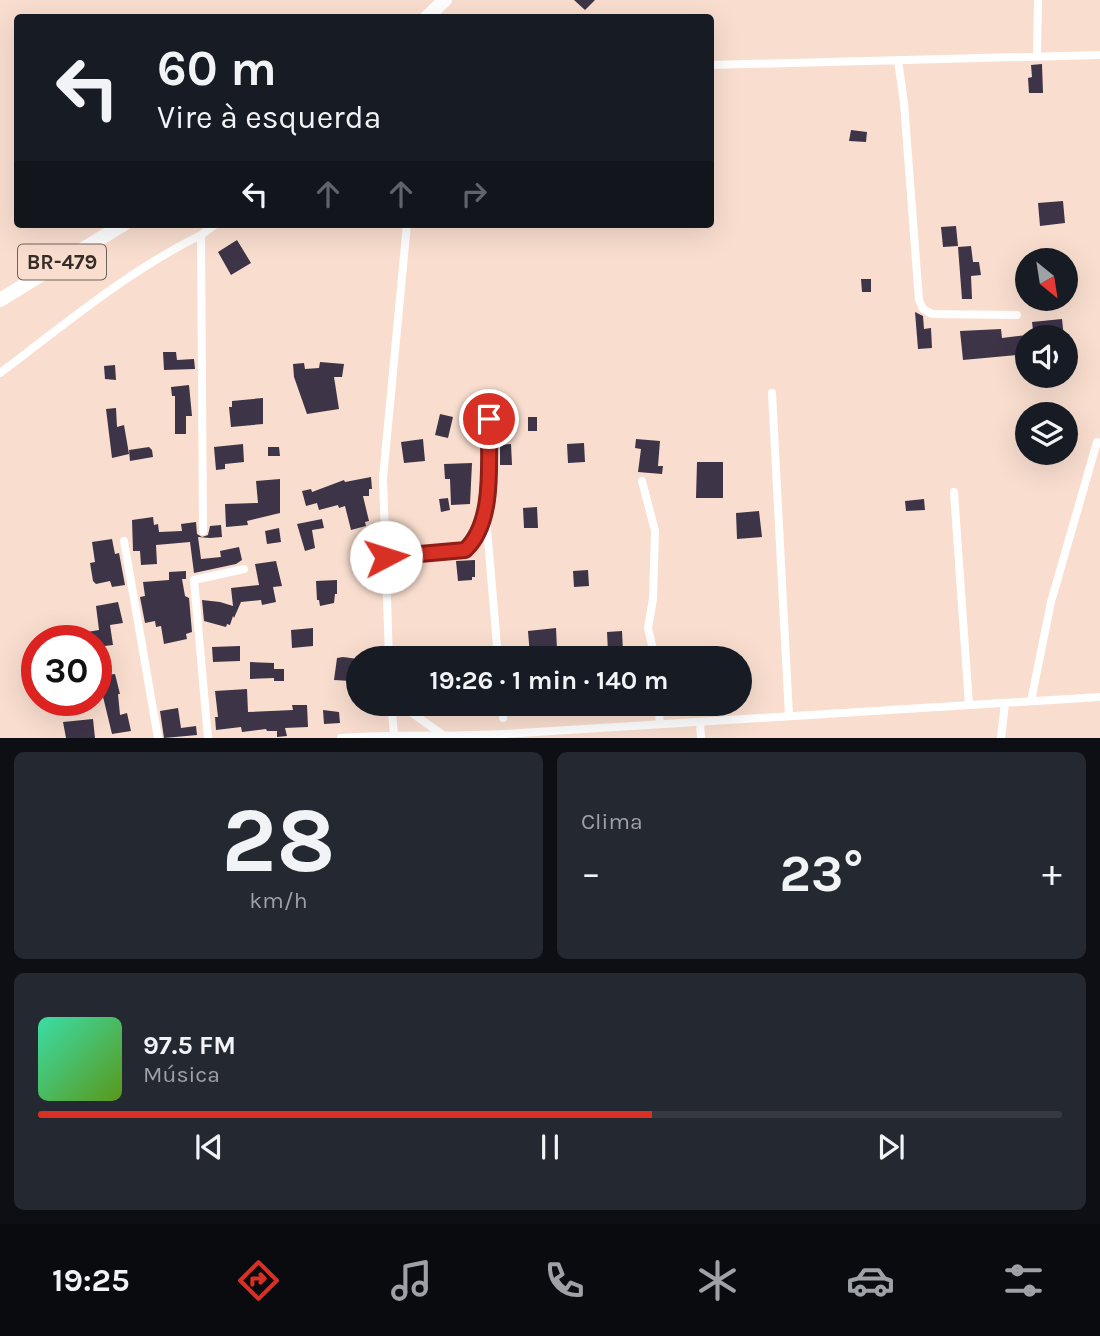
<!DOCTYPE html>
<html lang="pt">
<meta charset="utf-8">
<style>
body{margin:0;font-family:Karla,sans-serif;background:#242831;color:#f1f3f6;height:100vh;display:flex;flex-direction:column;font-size:26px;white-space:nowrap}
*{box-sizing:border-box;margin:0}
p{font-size:23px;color:#9ea1a6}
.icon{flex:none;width:38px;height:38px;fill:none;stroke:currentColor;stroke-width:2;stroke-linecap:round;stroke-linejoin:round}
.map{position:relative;height:738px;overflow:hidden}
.drawer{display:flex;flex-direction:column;gap:14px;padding:14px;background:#0d0f14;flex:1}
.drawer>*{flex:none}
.hud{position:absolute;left:14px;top:14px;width:700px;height:214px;border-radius:7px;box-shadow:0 7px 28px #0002;background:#171b24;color:#f1f3f6;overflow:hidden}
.needle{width:46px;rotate:150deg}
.buttons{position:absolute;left:1015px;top:248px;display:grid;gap:14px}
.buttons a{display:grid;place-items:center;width:63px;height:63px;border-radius:50%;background:#171b24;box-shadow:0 7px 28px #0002;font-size:35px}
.speed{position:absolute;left:21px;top:625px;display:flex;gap:14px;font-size:35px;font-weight:700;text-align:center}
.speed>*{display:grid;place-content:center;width:91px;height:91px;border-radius:50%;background:#171b24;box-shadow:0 7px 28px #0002;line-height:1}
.speed .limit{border:10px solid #d22;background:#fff;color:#111}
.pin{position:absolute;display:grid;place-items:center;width:60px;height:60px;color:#fff;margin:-30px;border:4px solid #fff;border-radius:50%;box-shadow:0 2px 7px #0007}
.me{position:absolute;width:77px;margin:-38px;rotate:85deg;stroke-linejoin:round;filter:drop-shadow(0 0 5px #0008)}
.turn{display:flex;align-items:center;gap:24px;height:147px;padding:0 28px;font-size:32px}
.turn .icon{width:91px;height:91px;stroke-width:2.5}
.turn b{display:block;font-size:49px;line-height:60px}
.lanes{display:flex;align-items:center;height:66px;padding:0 28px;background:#0003;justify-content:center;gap:35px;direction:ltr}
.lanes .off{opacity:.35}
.big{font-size:52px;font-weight:700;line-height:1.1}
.drawer .widget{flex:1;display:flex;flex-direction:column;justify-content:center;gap:10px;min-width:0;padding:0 24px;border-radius:10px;background:#242831}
.drawer .dial{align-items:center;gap:0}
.dial b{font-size:91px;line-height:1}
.song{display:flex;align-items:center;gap:21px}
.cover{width:84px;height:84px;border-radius:10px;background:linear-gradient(135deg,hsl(160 70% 55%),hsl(90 70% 35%))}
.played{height:7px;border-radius:4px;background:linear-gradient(90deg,#d93025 60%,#363941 60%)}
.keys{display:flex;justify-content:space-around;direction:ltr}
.heat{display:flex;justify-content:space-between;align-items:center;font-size:38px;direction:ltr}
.drawer .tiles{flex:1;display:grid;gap:14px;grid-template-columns:1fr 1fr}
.widget:last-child{grid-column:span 2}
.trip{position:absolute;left:346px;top:646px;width:406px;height:70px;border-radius:35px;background:#171b24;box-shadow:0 7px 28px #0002;font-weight:700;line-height:70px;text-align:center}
.tabs{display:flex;height:112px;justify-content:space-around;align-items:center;background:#090b0e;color:#9ea1a6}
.tabs .icon{width:49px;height:49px}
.tabs .on{color:#d93025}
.tabs b{font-size:32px;color:#f1f3f6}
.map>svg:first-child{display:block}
.building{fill:#3d3448}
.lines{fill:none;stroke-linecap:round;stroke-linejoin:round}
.minor{stroke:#fff;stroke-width:8}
.primary{stroke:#fff;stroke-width:14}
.route-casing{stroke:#8d1f18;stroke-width:18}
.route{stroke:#d93025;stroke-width:12}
.labels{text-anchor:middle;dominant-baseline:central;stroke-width:7;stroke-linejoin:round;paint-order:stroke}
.shield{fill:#f9decf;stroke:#716259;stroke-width:2}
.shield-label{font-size:21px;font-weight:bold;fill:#372d27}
</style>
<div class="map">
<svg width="1100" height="738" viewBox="0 0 1100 738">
<rect width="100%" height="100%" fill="#f9decf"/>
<!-- building -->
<path class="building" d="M574,0H595L585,10Z
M1042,64L1043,93H1029L1028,78L1032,77L1031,65Z
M851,130L867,132L866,142L849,141Z
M1063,201L1065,223L1040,226L1038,203Z
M956,226L958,246L943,247L941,227Z
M237,240L251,263L231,275L218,252Z
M971,246L973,262H979L981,275L971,276L972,299H962L958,247Z
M861,279H871V292H862Z
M915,312L923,316L924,329L931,328L932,348L918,349Z
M1062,319L1064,338H1034L1032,322Z
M1001,329L1002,338L1027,335V352L1016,353L1017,355L963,360L960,331Z
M163,352H176L177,360L194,359L195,369L164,370Z
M320,362L344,364L342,377H334L339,409L307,414L294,377L293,364L304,363L305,369L319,368Z
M115,365L116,380L105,379L104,366Z
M189,385L192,416H186V434H175V396H172L171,387Z
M263,398V424L231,427L229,407H232V401Z
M116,408L117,427L124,425L129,454L112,458L106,409Z
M440,414L453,417L448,438L435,435Z
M528,417H537V431H528Z
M423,439L425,461L404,463L401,442Z
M636,439L660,441L658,466H663L662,474L638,472L641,449L635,448Z
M584,443L585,462L568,463L567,444Z
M243,444L244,462L225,464V469L216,470L214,447Z
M511,444L512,465H500V445Z
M149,447L152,450L153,457L130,461L129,450Z
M268,447H279L280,456H268Z
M697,462H723V498H696Z
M472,463L470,504L451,505L450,479H445L444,464Z
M371,477L372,489H369V496H363L369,521L365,522L366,526L351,530L345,506L339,508L338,505L319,510L317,503L306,506L302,491L311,489L312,492L344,480L345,482Z
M280,479V513L247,521L248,525L226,527L225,504L258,503L256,481Z
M448,498L450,510L441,512L439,499Z
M924,499L925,510L906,511L905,501Z
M537,507L538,528H524L523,508Z
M759,511L762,537L737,539L736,513Z
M153,517L154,525L158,524L159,532L182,531L181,524L196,522L197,534L202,537L208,535L210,526L221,525L222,537L210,538L198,537L201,559L221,557L220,551L239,547L242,560L236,564L194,573L190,542L156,545L157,564L141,565L140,551H133L132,520Z
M322,519L324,528L312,530L315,548L305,551L297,524Z
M279,528L281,542L267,544L265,531Z
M112,539L115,554L119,553L125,585L112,587L110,581L96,584L93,581L90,563L95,562L92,542Z
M475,560V577H472V580L458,581L456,561Z
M276,561L282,586L273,587L276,602L262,605L261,600L241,602L234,618L233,616L230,625L227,624L226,627L204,621L202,600L220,602L233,606L231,588L259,585L255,564Z
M588,570L589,586L574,587L573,571Z
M186,571V579H182L185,596L189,598L192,632L186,634L187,639L164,644L161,626L156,627L155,621L145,623L140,597L145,596L143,582L169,580V572Z
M337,580V594H335L334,603L320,606L319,600H317L316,581Z
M118,602L123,623L110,625L113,645L96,647V640H88L87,632L99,630L96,606Z
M313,628V646L292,648L291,630Z
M556,628L557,649H551L552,654L530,656L528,631Z
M622,631L623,651L608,652L607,632Z
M240,646V661L213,662L212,647Z
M343,657L358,659V673H349L350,681L334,680L337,658Z
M250,662L274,663V669H284V681H274V678L250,679Z
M115,674L120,694H118L120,715L127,713L131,731L112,734L98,676Z
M247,689L248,712L293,710L292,705H307L308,727L285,728L287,736L277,737V731H267L266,729L242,732L241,727L216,730L215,717H218L215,691Z
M178,708L181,728L196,726L197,735L164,738L160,711Z
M323,710L339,712L340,723L324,724Z
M93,719L95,738H66L63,722Z"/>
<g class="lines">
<!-- minor -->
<path class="minor" d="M1037,57L1038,0
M898,60L904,103L919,300L923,309L932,314L1017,315
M710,65L1100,55
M0,373C65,324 128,271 201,235
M772,393L789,716
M489,419L486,516L498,658
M642,481L655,531L653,599L648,628L655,658
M954,492L969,705
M203,531L201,235L216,224
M124,541L158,738
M386,557L465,550L474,542L485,517
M389,658L383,478L407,224
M1031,701L1051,602L1097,442
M391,704L394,734
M399,704L446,737
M502,704L503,718
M658,704L660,724
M700,722L701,738
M208,738L194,580L244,569
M341,738C395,734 449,737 504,734L1100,697
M1001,738L1005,703"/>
<!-- primary -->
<path class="primary" d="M426,18L445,0
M0,300L124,224"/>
</g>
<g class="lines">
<!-- route casing -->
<g class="route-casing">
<path id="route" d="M386,557L465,550C496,522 488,458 489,419"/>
</g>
<!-- route -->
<use href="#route" class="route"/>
</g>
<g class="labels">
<!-- shield labels -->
<rect class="shield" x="18" y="244.5" width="88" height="35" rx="5"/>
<g class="shield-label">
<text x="62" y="262">BR-479</text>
</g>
</g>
</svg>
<div class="buttons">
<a><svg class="needle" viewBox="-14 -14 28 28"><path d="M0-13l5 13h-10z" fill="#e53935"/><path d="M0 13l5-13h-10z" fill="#9ea1a6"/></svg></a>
<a><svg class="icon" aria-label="sound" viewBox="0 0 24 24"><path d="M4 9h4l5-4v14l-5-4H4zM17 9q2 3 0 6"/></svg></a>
<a><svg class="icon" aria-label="layers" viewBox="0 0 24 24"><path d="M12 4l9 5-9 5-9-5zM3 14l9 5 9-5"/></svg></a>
</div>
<div class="speed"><div class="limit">30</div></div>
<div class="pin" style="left:489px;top:419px;background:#d93025"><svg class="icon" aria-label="arrive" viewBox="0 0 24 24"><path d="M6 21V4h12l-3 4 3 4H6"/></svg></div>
<svg class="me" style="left:386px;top:557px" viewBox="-20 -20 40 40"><circle r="19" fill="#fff"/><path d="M0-13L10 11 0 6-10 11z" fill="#d93025"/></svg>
<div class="trip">19:26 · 1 min · 140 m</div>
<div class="hud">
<div class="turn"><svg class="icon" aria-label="left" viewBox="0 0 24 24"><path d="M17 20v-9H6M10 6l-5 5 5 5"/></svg><div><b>60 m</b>Vire à esquerda</div></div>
<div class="lanes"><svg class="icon" aria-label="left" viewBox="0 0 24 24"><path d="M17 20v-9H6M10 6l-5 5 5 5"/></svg><svg class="icon off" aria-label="ahead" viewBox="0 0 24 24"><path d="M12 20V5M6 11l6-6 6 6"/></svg><svg class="icon off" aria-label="ahead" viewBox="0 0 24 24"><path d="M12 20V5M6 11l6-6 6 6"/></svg><svg class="icon off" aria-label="right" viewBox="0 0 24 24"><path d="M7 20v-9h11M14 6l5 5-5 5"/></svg></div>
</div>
</div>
<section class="drawer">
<div class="tiles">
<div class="widget dial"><b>28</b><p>km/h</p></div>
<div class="widget"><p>Clima</p>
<div class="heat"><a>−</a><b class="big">23°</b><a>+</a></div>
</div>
<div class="widget">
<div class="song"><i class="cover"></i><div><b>97.5 FM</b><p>Música</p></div></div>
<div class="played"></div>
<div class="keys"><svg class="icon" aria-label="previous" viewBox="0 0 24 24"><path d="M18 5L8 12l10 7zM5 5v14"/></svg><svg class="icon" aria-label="pause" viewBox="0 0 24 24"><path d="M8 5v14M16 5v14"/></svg><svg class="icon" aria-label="next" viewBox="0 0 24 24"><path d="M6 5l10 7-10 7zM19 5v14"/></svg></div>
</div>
</div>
</section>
<nav class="tabs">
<b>19:25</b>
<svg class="icon on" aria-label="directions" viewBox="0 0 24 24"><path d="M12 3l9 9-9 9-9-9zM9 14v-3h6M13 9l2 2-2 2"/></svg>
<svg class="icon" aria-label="music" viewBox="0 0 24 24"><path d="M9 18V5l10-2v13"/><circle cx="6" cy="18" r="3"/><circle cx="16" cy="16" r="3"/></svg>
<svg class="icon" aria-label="phone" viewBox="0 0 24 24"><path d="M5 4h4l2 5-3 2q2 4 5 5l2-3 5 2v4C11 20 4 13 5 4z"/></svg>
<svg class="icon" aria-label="climate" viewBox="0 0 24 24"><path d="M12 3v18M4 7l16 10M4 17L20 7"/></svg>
<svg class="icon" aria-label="car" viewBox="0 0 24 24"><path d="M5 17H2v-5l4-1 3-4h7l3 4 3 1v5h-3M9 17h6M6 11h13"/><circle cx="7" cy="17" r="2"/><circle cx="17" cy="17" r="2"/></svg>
<svg class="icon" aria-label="filters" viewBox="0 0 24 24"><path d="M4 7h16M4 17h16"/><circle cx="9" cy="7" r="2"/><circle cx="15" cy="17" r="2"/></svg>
</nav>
